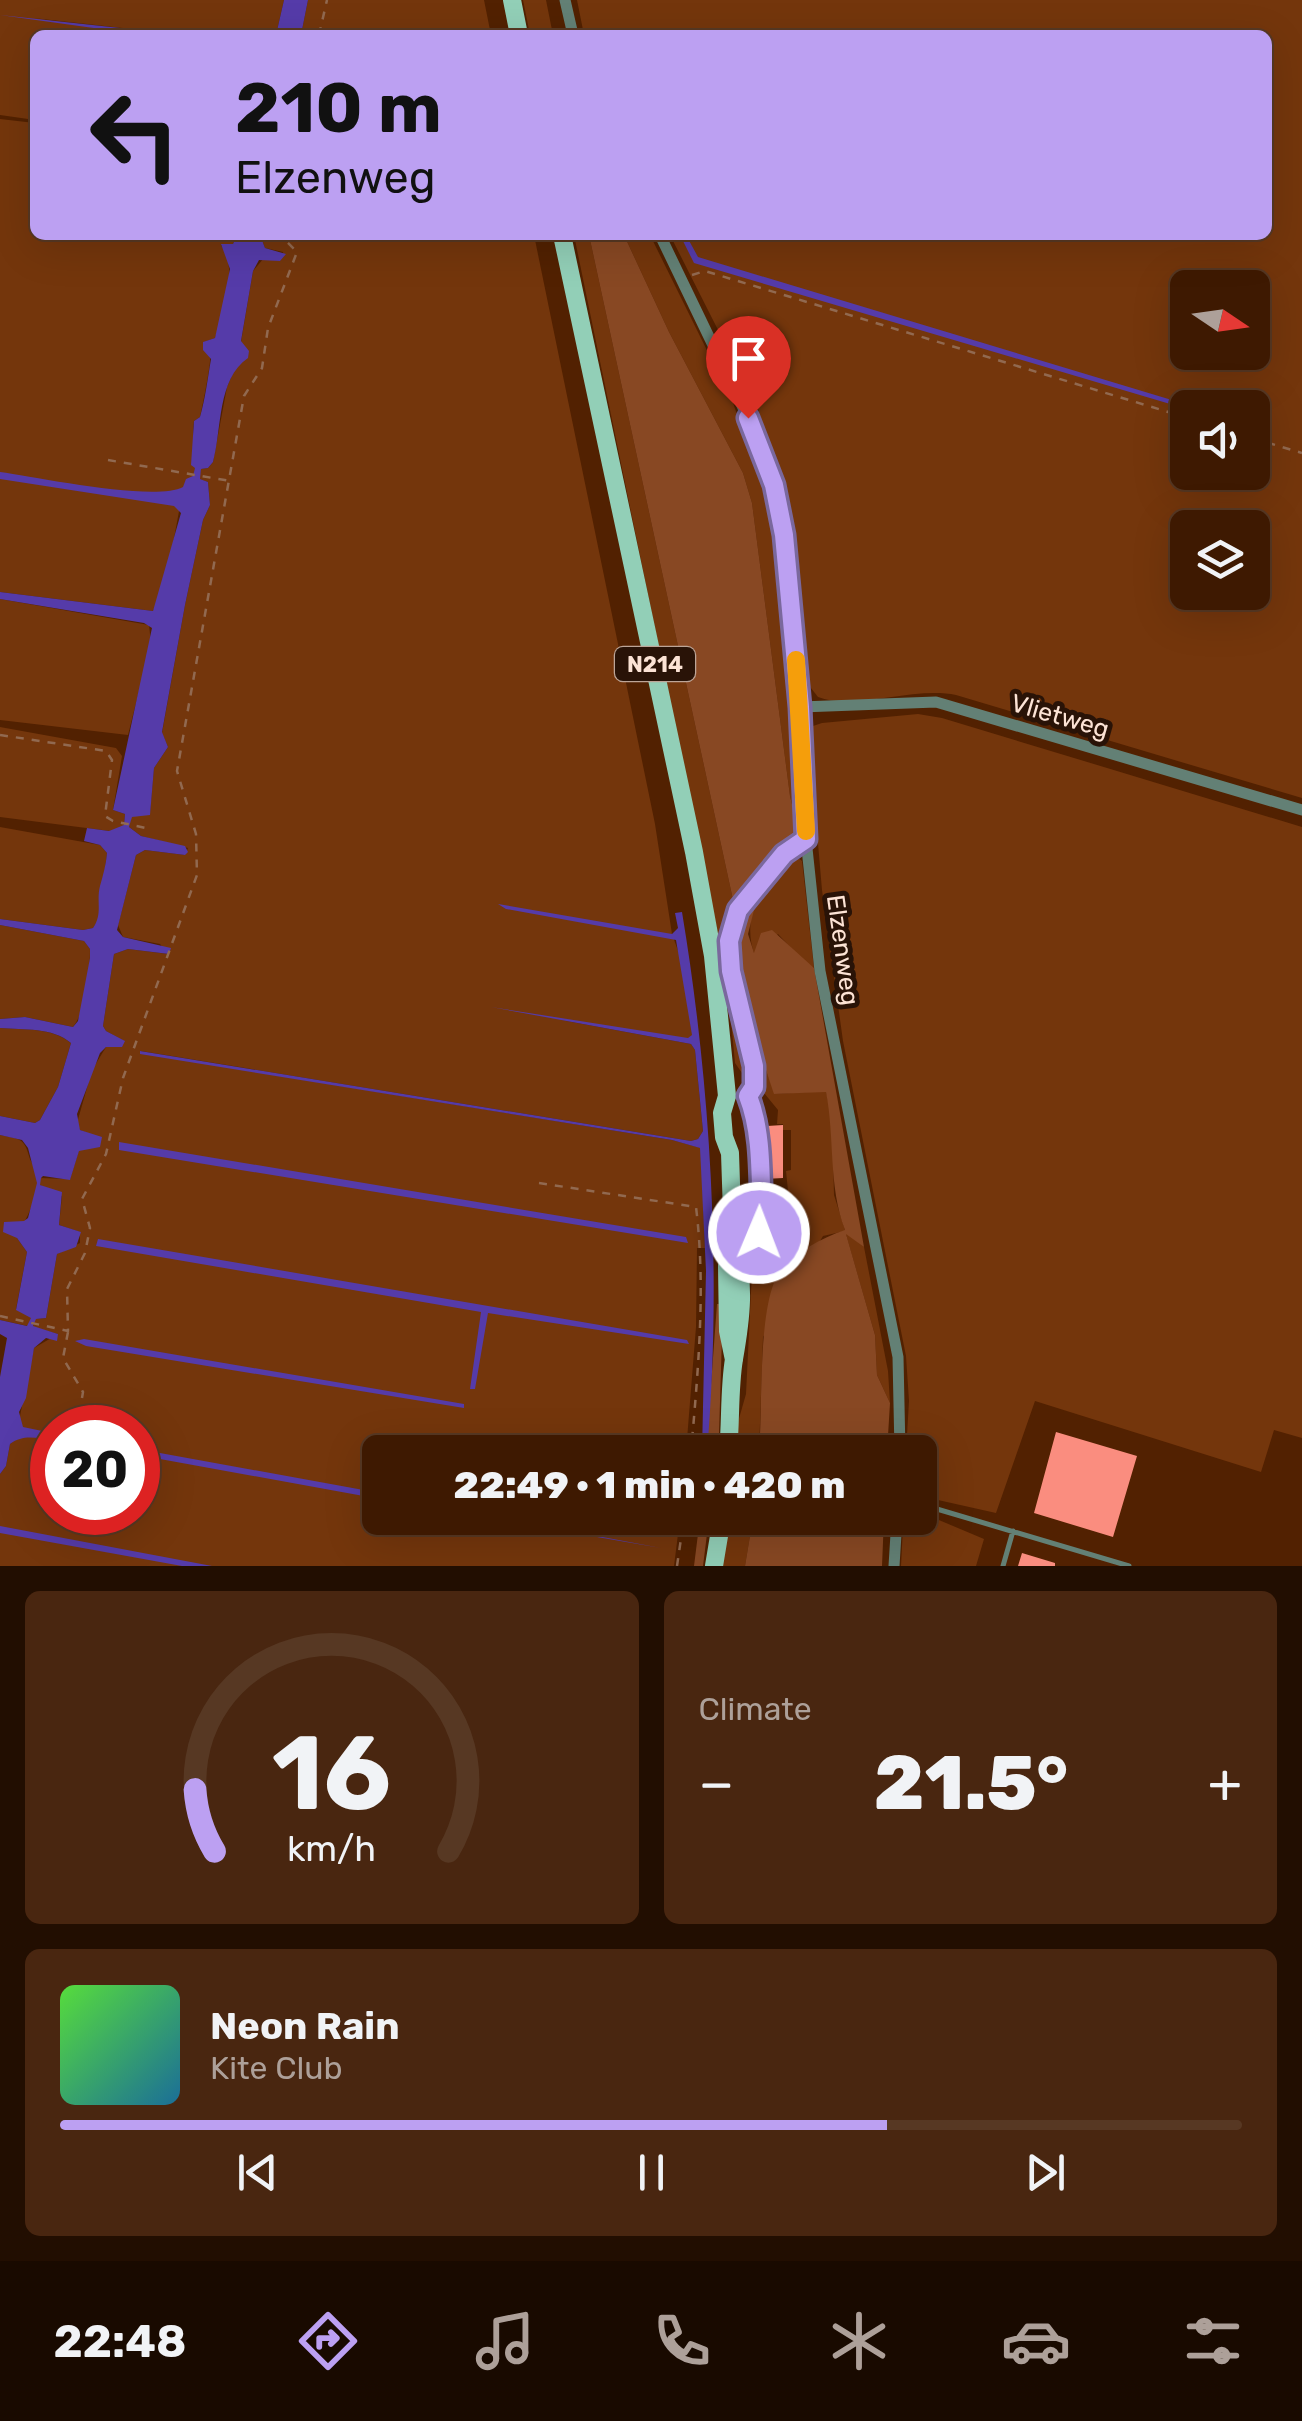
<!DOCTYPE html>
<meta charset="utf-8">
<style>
body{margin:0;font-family:Rubik,sans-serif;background:#492610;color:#f1f3f6;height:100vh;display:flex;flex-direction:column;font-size:38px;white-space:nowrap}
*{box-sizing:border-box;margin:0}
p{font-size:32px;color:#ada099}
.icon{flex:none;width:55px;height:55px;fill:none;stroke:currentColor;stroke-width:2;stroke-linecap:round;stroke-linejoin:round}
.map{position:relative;height:1566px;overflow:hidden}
.panel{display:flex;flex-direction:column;gap:25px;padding:25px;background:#220e01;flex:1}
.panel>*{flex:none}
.hud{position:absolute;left:30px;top:30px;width:1242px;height:210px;border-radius:15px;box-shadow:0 10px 40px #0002,0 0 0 2px #573823;background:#bca0f2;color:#111;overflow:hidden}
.needle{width:65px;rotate:103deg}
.fabs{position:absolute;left:1170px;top:270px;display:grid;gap:20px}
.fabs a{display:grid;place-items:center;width:100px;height:100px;border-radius:15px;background:#3e1901;box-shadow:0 10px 40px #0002,0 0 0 2px #573823;font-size:50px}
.speed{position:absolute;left:30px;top:1405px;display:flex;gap:20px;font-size:50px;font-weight:700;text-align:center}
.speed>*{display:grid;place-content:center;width:130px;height:130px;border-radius:50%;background:#3e1901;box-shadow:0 10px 40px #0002,0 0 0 2px #573823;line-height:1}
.speed .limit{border:15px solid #d22;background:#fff;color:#111}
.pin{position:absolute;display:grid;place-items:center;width:85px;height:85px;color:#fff;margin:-102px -42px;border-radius:50% 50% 50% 0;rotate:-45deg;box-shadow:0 0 10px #0007}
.pin .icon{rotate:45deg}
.me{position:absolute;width:110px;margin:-55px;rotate:1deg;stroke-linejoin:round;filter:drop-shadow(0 0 8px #0008)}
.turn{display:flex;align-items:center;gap:35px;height:210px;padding:0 40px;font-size:45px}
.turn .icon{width:130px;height:130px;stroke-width:2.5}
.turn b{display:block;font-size:70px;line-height:85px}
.big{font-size:75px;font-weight:800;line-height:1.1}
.panel .card{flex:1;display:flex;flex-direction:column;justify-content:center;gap:15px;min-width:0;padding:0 35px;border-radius:15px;background:#492610}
.panel .dial{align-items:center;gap:0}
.dial svg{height:260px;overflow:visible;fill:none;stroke:#573823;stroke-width:7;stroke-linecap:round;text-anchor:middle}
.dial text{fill:#f1f3f6;stroke:none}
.song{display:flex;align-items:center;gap:30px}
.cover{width:120px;height:120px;border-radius:15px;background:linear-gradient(135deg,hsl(110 70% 55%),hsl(200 70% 35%))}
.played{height:10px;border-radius:5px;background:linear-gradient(90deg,#bca0f2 70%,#573823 70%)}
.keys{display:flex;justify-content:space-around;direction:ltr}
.heat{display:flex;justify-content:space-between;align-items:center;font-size:55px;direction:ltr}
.panel .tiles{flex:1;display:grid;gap:25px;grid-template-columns:1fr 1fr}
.card:last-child{grid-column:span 2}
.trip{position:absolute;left:362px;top:1435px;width:575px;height:100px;border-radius:15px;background:#3e1901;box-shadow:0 10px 40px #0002,0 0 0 2px #573823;font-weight:800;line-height:100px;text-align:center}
.tabs{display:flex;height:160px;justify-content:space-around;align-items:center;background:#190a00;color:#ada099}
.tabs .icon{width:70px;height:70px}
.tabs .active{color:#bca0f2}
.tabs b{font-size:45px;color:#f1f3f6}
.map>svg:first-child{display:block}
.green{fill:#74360c;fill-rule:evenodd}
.forest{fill:#884823}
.water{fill:#553ba9}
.building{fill:#fa8d7f}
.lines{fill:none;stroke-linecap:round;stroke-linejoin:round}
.path{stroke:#916950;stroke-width:2.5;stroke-dasharray:8 8;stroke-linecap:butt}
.lane{stroke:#638075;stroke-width:5}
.street{stroke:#638075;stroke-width:11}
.primary{stroke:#92cfb7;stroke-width:18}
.route-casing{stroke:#7a689d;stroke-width:25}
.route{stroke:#bca0f2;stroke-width:18}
.slow{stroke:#f59e0b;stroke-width:18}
.labels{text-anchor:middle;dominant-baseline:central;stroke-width:10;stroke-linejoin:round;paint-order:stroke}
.shield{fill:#291307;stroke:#bda597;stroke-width:2.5}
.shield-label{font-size:22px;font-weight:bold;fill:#fce3d5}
.street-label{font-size:25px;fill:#fce3d5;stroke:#291307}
</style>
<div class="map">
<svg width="1302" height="1566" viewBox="0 0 1302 1566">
<rect width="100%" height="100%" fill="#522101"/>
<!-- green -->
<path class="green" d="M0,0H284L276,35H185L33,18L144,35H35V120L0,115Z
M308,0H484L491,35H301Z
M523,0H546L553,35H530Z
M577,0H1302V798L956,695C914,686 854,711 818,697L807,683L804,672L794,559L787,511L774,462L758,409L670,235H1268V35H584ZM1188,288H1252V352H1188ZM1188,408H1252V472H1188ZM1188,528H1252V592H1188Z
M0,119L35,123V235H237L233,244L221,245C239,271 224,310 215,338L204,342C206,348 209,352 210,358C211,364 202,409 200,417L194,421C191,438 196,453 195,469C194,482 183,493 180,506C174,537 168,580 153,611L0,592Z
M260,235H534L655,824L672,934L686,973L695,1040L561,1020L691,1044L695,1050L703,1131L698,1139L691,1141L141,1051L140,1053L672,1140L701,1148L705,1248H697L696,1327L686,1452H380V1518H680L674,1566H0V1474L6,1466L10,1444L15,1440L34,1348L58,1334L33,1327L35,1319L46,1318L57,1254L80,1243V1232L59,1225L62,1196L40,1185V1178L70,1179L79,1150L90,1134L80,1130L77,1123L92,1070L106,1047L124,1041L106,1031L103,1026L114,954L128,949L168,954L160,944L123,937L118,925L136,855L145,850L185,855L188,848L141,836L129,827L131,817L150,812L154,768L168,747L162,733L185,605L203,520L210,505L208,482L199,479L201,469L208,468L213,462L227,387L244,347L241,342L253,271L264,258L280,261L283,252L265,248ZM52,1428H138V1512H52Z
M574,235H589L735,909L720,944Z
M624,235H650L733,403L762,484L778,544L798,830L790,796L752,503L743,473L669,332Z
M0,599L149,625L151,643L128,735L0,720Z
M918,714L942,718L1302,827V1438L1274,1430L1261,1472L1035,1401L996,1513L920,1496V1452H906L909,1401L906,1356L843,1041L822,890L809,739L813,726L822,723Z
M0,727L116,748L122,756L113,810L125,814L124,826L110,831L0,817Z
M0,827L100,845L107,853L99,919L93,928L83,930L0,919Z
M797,857L802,861L814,968L805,963L778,934L755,956C740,917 762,878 797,857Z
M0,925L84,941L90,949C90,971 87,1009 73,1027L25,1017L0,1019Z
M727,977L750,1068L749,1083L735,1063Z
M0,1028C24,1030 51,1027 71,1043L58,1087L40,1120L35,1123L0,1116Z
M764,1065L775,1094L826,1091L832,1120L834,1195L845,1230L864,1247L888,1371L890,1403L877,1375L875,1335L845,1231L823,1236L763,1337L759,1452H734L736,1429L746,1394L752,1272L788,1191L786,1171L791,1170V1130H783V1124H777L778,1110L760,1088L758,1066Z
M0,1135C18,1139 24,1137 29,1156C30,1161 34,1165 36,1170C43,1194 25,1218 17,1238L27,1252L16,1309L32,1317L28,1326L0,1320Z
M927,1515L984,1539L976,1566H901L903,1526L911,1518Z
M728,1518H753L745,1566H722Z"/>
<!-- forest -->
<path class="forest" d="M589,235H624L669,332L743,473L752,503L790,796L798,830L735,909Z
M757,898L748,934L754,953L761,933L772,930L814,968L864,1247L846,1234L875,1335L877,1375L890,1403L887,1452H759C763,1412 757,1301 780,1272C796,1252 821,1238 845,1230C828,1185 835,1138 826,1092L774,1094C762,1059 730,966 738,932C740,921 750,908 757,898Z
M717,1304H723L719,1434L717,1452H706Z
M700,1518H709L703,1566H694Z
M753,1518H884L882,1566H745Z"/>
<!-- water -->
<path class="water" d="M284,0H308L301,35H276Z
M0,15L185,35H144Z
M237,235H260L265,248L286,254L280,261L259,260L253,271L241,341L249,351L248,358C217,379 222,429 213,462L208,468L201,469L200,479L208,482L210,505L203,520L185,605L162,732L168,747L154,768L150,815L132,817L129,827L141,836L185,846L188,852L185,855L145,850L136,855L117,930L123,937L171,948L169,954L128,949L114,954L103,1026L106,1031L125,1041L122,1047H106L100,1053L77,1114L80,1130L102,1137L100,1147L79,1151L70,1180L43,1176L41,1178L40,1185L62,1192L59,1225L81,1232L76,1247L57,1254L46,1318L36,1319L33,1326L58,1334L57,1341L46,1338L34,1348L26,1398L19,1412L23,1427L52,1433V1441C37,1438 24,1434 10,1444L6,1466L0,1474V1377L7,1338L0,1334V1320L27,1326L31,1318L16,1310L27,1252L17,1238L3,1232L4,1222L24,1221L28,1218L37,1183L28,1148L22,1140L0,1135V1116L35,1123L40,1120L58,1087L71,1043C52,1027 24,1030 0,1028V1019L25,1017L73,1027L78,1021L90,958V949L84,941L0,925V919L83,930L93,928C103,913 96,902 100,886C103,875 106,865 107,853L100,845L84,841L87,828L109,831L124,825L125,814L113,810L152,628L144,623L0,599V592L153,611L181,513L174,506L0,479V472C37,477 154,502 183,487L186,479L193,476L195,468L191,465L194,421L200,417C205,400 208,377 211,359L203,350V342L215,338L230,269L221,244H233Z
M680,235H686L698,257L1195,407L1187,409L694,263Z
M498,904L672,934L678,928L675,913L682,912C711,1086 722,1277 707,1452H702L706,1271L700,1148L672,1140L140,1054V1051L691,1141L698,1139L703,1131L695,1050L691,1044L491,1007L688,1038L692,1035L676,940L506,909Z
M119,1142L686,1237L688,1243L119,1150Z
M98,1239L687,1340L689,1344L488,1313L475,1389H470L481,1312L96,1246Z
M84,1339L464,1404V1408L86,1346L75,1341Z
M138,1449L380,1493V1499L138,1455Z
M486,1518H502L661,1548Z
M0,1526L212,1566H182L0,1533Z"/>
<!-- building -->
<path class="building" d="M783,1125V1178L765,1179L767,1126Z
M1056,1432L1137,1456L1113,1537L1034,1513Z
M1022,1553L1055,1563V1566H1018Z"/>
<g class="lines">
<!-- path -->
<path class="path" d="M319,35L327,0
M692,275L705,271L1188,418
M1252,438L1302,453
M108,460L230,481
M0,735L106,751L112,760L105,816L113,821L146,828
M539,1183L696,1207C706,1288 698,1371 691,1452
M0,1316L68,1331L67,1289L85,1253L90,1228L82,1199L106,1154L123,1078L197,875L196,834L177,771L244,396L262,368L268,328L297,252L280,235
M68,1332L63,1358L83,1392L77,1428
M677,1566L684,1518"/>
<!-- lane -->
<path class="lane" d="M731,1096H748L754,1112L762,1221L759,1233L752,1243H736
M748,1096L755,1087V1066L731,971L729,941L738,910L784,854L804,841
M920,1504L1129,1566
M1003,1566L1013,1531"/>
<!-- street -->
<path class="street" d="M565,0L573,35
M660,235L748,418L774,485L785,535L801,707L806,839L820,971L898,1357L900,1452
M801,707L936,702L1302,810
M894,1566L897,1518"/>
<!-- primary -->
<path class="primary" d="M512,0L519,35
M562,235L694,852L713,956L727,1096L722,1113L724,1137L730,1153L733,1243L727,1266L728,1331L734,1360
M728,1452C731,1422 729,1389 734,1359C741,1319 746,1281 733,1243
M714,1566L722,1518"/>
</g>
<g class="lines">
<!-- route casing -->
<g class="route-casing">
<path id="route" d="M748,418L774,485L784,535L800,707L806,839L784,854L738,910L729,941L731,971L754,1066V1087L748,1096C763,1134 760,1180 762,1221L759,1233"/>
</g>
<!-- route -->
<use href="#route" class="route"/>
<!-- slow -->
<path class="slow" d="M796,660L806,831"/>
</g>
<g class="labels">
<!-- shield labels -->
<rect class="shield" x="615" y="647" width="80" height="34" rx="8"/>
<g class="shield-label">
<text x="655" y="664">N214</text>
</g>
<!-- street labels -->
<g class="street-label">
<text transform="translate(1060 716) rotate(16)">Vlietweg</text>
<text transform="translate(843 950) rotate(82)">Elzenweg</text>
</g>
</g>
</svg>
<div class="fabs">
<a><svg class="needle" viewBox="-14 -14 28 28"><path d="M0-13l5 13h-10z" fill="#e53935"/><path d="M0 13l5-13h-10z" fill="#ada099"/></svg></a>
<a><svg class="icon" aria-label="sound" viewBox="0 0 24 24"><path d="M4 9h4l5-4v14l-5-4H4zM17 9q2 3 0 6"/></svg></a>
<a><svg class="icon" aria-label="layers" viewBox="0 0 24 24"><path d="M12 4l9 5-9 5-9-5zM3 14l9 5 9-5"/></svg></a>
</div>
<div class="speed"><div class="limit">20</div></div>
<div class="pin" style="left:748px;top:418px;background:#d93025"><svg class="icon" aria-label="arrive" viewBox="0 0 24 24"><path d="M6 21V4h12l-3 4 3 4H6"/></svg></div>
<svg class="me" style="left:759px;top:1233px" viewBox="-20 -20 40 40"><circle r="17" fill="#bca0f2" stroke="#fff" stroke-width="3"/><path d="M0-11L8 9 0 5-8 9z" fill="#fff"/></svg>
<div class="trip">22:49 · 1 min · 420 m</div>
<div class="hud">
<div class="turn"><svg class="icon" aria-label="left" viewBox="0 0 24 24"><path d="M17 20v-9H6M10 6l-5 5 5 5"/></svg><div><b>210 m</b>Elzenweg</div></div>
</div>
</div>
<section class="panel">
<div class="tiles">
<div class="card dial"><svg viewBox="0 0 100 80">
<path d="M14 69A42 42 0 1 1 86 69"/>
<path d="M14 69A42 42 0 0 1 8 50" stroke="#bca0f2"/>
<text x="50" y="56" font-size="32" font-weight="700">16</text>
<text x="50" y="72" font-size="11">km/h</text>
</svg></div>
<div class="card"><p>Climate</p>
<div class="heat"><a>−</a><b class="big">21.5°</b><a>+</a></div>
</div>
<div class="card">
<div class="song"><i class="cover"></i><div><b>Neon Rain</b><p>Kite Club</p></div></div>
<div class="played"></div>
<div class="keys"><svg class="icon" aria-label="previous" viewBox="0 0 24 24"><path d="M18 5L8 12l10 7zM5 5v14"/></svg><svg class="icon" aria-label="pause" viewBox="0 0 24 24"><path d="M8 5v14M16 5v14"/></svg><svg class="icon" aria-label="next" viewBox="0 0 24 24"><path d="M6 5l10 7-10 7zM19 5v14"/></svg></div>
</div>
</div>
</section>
<nav class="tabs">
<b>22:48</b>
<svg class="icon active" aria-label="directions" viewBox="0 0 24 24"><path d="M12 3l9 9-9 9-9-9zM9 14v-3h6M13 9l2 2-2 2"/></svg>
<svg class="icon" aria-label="music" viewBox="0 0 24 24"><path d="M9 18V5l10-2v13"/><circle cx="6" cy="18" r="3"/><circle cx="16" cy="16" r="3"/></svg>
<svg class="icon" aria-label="phone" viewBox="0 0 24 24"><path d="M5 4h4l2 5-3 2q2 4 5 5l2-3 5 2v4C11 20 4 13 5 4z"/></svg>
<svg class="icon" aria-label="climate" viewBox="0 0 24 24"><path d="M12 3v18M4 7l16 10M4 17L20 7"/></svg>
<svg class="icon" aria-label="car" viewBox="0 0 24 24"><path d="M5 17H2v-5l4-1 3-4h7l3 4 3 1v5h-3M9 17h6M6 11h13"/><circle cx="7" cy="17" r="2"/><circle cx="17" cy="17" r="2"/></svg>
<svg class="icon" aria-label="filters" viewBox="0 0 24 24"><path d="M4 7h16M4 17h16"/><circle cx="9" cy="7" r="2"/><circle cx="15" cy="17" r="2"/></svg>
</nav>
